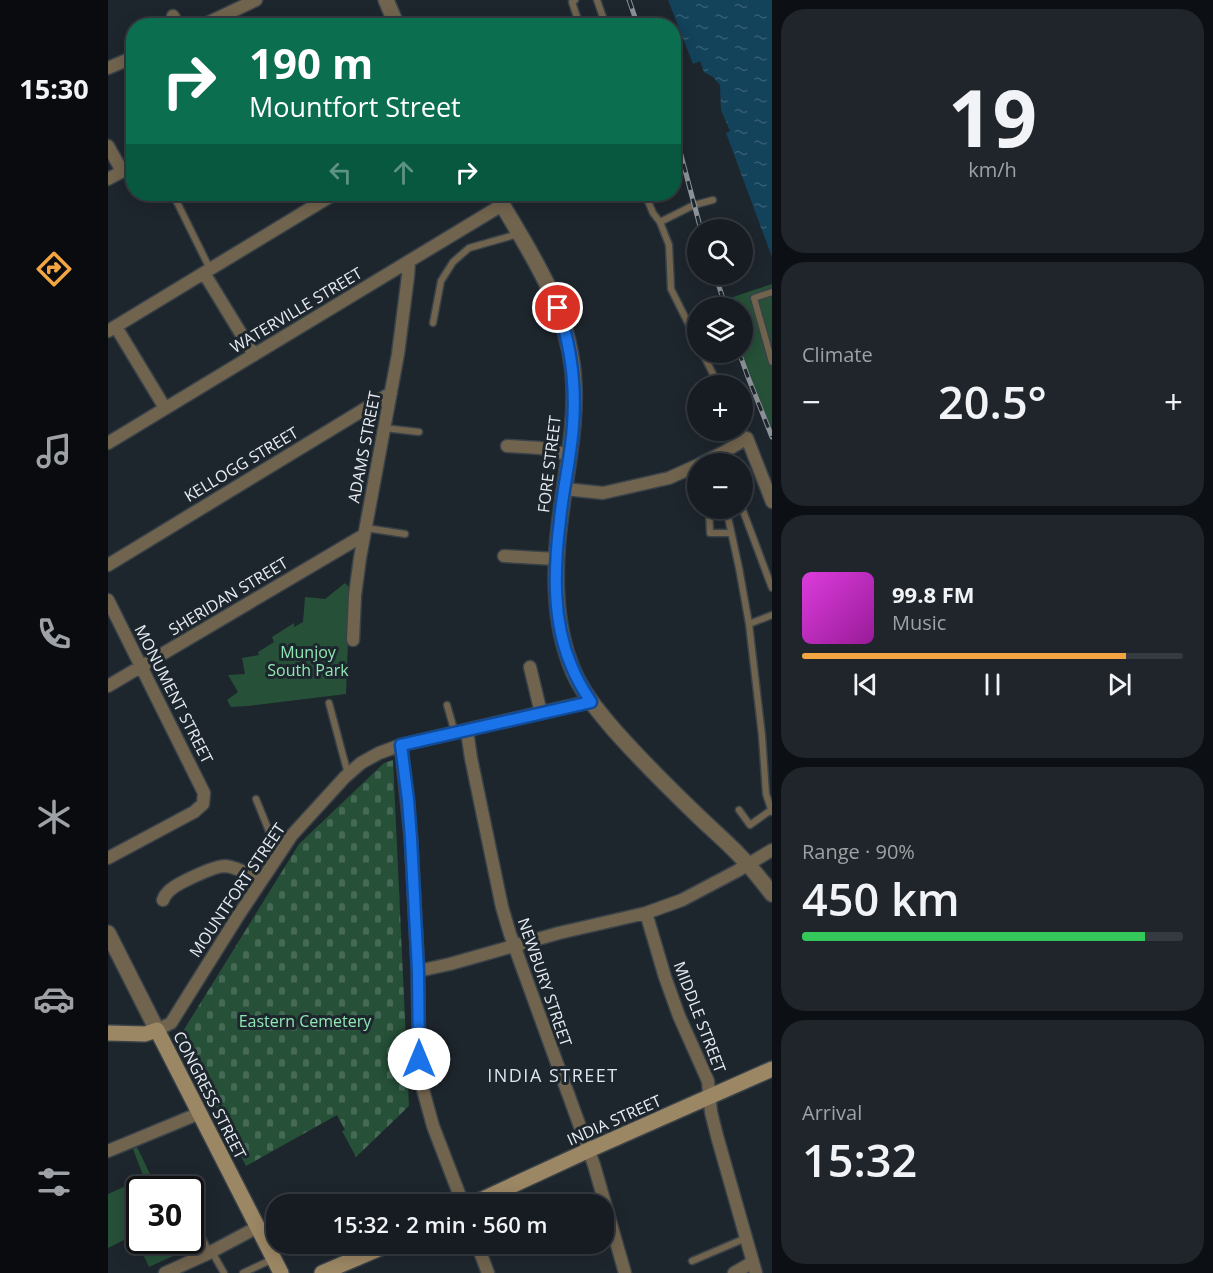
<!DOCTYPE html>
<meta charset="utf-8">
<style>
body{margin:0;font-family:"Open Sans",sans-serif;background:#1f252a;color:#f1f3f6;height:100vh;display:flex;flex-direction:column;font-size:22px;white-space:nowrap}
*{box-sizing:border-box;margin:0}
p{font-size:20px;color:#9ea1a5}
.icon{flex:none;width:33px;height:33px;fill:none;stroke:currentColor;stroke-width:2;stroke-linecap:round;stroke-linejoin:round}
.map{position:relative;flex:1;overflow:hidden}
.sheet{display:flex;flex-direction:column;gap:9px;padding:9px;background:#0c0f13;width:441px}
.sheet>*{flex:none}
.guide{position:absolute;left:18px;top:18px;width:555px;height:183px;border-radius:24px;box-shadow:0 3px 15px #0003,0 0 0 2px #353a40;background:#0b6e4f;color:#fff;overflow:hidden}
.fabs{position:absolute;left:579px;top:219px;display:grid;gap:12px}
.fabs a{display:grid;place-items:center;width:66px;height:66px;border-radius:50%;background:#161c22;box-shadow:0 3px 15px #0003,0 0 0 2px #353a40;font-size:30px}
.speed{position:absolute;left:18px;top:1176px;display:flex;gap:12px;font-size:30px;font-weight:700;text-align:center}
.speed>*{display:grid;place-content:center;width:78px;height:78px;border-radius:50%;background:#161c22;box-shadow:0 3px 15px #0003,0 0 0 2px #353a40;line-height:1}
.speed .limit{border:3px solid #111;border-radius:9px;background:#fff;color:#111}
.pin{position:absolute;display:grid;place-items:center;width:51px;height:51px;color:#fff;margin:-26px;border:3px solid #fff;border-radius:50%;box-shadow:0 2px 6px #0007}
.me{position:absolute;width:66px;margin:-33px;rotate:0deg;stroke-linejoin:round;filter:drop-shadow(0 0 4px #0008)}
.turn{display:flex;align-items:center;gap:21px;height:126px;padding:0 24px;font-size:27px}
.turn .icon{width:78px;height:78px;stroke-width:2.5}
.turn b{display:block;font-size:42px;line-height:51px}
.lanes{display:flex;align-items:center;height:57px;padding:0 24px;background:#0003;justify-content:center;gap:30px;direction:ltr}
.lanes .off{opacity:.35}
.big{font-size:45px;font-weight:600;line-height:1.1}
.sheet .tile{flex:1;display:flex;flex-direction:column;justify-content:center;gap:9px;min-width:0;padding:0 21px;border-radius:24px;background:#1f252a}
.sheet .dial{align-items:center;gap:0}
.dial b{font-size:78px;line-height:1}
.song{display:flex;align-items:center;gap:18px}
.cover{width:72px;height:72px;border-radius:9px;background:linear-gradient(135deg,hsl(300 70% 55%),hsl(300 70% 35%))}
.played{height:6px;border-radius:3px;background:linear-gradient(90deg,#f2a541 85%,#353a40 85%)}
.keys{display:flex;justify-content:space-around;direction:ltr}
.heat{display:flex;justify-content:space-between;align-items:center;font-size:33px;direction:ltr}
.charge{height:9px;border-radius:4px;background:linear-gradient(90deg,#34c759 90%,#353a40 0)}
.trip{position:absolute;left:158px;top:1194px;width:348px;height:60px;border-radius:24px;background:#161c22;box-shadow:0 3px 15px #0003,0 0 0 2px #353a40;font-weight:600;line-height:60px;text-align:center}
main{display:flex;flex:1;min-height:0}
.dock{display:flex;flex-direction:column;width:108px;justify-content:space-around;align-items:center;background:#090b0e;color:#9ea1a5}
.dock .icon{width:42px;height:42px}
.dock .active{color:#f2a541}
.dock b{font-size:27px;color:#f1f3f6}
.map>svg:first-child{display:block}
.cemetery{fill:url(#cemetery-stones)}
.green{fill:#265038}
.water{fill:url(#water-ripples)}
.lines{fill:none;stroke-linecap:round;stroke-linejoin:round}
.service-casing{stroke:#3a4249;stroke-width:9}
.minor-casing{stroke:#3a4249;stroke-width:15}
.tertiary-casing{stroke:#3a4249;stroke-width:18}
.secondary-casing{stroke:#3a4249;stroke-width:18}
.service{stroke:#71644e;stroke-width:6}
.minor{stroke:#71644e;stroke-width:12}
.tertiary{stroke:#71644e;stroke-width:15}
.secondary{stroke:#9c8764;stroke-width:15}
.rail-casing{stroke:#8c9299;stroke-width:5}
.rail{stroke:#1e262d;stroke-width:3;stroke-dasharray:9;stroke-linecap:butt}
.route-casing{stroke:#114b97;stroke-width:15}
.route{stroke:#1a73e8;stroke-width:10}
.labels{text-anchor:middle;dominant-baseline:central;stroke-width:6;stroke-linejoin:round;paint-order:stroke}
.street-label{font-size:16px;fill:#e7ecf2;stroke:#1e262d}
.park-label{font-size:16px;fill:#8fe7b3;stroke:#1e262d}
.neighbourhood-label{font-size:18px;letter-spacing:1.5px;fill:#dbe5f0;stroke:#1e262d}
</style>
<main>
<nav class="dock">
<b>15:30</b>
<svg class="icon active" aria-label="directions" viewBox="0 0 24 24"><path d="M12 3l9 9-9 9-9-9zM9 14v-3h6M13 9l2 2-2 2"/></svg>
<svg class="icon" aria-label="music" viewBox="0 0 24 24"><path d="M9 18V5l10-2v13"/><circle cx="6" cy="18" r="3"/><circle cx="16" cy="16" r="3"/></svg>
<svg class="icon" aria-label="phone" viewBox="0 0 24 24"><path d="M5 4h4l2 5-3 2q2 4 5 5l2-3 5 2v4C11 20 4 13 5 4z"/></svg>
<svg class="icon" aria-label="climate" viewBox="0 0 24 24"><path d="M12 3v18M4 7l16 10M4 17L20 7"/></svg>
<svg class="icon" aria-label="car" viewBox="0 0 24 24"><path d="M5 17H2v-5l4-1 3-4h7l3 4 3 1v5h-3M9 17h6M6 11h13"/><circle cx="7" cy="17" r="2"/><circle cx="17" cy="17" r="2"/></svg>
<svg class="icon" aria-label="filters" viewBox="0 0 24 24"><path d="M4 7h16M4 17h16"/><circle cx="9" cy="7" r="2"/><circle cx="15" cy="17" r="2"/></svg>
</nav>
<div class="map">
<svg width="664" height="1273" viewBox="0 0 664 1273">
<defs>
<pattern id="cemetery-stones" width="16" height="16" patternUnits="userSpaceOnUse" patternTransform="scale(1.5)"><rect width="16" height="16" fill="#265038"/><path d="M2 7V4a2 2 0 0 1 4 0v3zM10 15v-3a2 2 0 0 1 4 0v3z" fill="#466955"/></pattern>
<pattern id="water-ripples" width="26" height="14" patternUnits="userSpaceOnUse" patternTransform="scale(1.5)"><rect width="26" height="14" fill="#13425b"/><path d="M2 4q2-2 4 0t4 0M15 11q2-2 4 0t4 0" fill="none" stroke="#355d73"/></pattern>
</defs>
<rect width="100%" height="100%" fill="#1e262d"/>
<!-- cemetery -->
<path class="cemetery" d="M285,760L301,1106L248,1157L234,1131L237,1130L229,1115L138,1166L72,1036L191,844L276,763Z"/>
<!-- green -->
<path class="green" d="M664,284V431L638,365L634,353V308L621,307L619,299Z
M237,583L242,588L238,694L140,706L123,707L119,700L130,692L120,675L137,674L134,658L151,655L150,652L166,642L164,637L186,623V627L195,622L197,597L217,599Z
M29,1147L43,1176H46L52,1189L32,1190V1240L57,1241L65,1256L41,1267L26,1235L0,1248V1194L36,1178L25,1149Z"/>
<!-- water -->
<path class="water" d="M560,0H664V257L621,141L618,133L622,131L613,110L612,85L605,77L596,72L592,61L585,64Z"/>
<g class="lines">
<!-- service casing -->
<g class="service-casing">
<path id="service" d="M467,0L464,2L472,26
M489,0L498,26
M65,194L102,269
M537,194L545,213L552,222
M664,292L646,298L664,362
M325,323L333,281L345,262L361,248L410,234
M590,343L563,289L561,245L552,222L586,205L605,200
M594,352L611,386
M276,428L311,432
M634,430L639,438
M601,508L602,533H623
M618,508L631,568L641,624L654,736L658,794L664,812
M634,508L664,588
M258,528L297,534
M641,624L664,615
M221,703L240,774
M339,705L347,733
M148,799L165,841L173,850
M631,810L642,825L663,810
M104,1252L116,1273
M584,1261L638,1238
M135,1273L165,1259"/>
</g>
<!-- minor casing -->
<g class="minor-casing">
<path id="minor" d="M65,16L70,26
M93,26L148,0
M0,68L26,57
M0,146L14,171
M0,179L26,165
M96,273L146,355
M8,327L57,408
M0,331L226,194
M0,443L394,205
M399,446L432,448L462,455
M592,464L618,451L639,438L664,502
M457,489L495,493L561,478L590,465
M396,556L448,559
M0,565L283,393
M0,600L96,793L95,804L86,812L0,858
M245,640L247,595L252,558L290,354L300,276L301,261
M422,667L433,713
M0,686L256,535
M359,731L363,758L394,907L402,934L486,1165L517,1273
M293,745L303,839L310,971L311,1059L314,1086L325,1126L355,1204
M55,900C56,897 58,894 60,892C67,884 106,866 117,866C130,867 142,875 153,880
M538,913L557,977L571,1016L600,1081L603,1112L609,1136L648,1273
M310,971L342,964L451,933L538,913L574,900L629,871L664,850
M49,1030L63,1023L130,916L184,835L237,777L253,763L271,753L293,745L483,701
M0,1151L92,1113
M82,1222L99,1254
M369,1244L380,1273
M57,1273L99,1254L150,1227
M626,1273L645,1262"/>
</g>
<!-- tertiary casing -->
<g class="tertiary-casing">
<path id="tertiary" d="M278,0L289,26
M388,194C421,251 458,303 465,371C470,421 458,470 452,520C446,567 445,618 462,663C471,689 489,710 507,731C532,759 559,786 586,812C601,827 618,841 632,856C644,868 654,881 664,894
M0,933L49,1030"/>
</g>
<!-- secondary casing -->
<g class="secondary-casing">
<path id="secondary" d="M0,1033L37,1034L49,1030L173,1273
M364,1204L481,1150L664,1069
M214,1273L282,1244"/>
</g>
<!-- service -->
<use href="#service" class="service"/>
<!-- minor -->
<use href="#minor" class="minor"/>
<!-- tertiary -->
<use href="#tertiary" class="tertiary"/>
<!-- secondary -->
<use href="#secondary" class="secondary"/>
<!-- rail casing -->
<g class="rail-casing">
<path id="rail" d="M521,0L530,26
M566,129L593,230
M607,274L618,308
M631,352L640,377L664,437"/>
</g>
<!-- rail -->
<use href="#rail" class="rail"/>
</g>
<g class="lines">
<!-- route casing -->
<g class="route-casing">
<path id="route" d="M311,1059L310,971L303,839L300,800L293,745L483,702C475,690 468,678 463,665C444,620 446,568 452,520C455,488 463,457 465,425C468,385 463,346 450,308"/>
</g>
<!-- route -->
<use href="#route" class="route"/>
</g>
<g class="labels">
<!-- street labels -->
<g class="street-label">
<text transform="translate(188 310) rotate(-31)">WATERVILLE STREET</text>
<text transform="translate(256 447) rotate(-79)">ADAMS STREET</text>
<text transform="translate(133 464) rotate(-31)">KELLOGG STREET</text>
<text transform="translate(441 464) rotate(-83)">FORE STREET</text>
<text transform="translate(120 596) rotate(-31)">SHERIDAN STREET</text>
<text transform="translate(66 694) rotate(63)">MONUMENT STREET</text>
<text transform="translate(129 890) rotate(-56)">MOUNTFORT STREET</text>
<text transform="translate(437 982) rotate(71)">NEWBURY STREET</text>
<text transform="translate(592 1017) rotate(69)">MIDDLE STREET</text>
<text transform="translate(102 1095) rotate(63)">CONGRESS STREET</text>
<text transform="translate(506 1120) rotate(-24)">INDIA STREET</text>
</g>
<!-- park labels -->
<g class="park-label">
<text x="200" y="652">Munjoy<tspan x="200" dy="18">South Park</tspan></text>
<text x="197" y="1021">Eastern Cemetery</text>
</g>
<!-- neighbourhood labels -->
<g class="neighbourhood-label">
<text x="445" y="1075">INDIA STREET</text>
</g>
</g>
</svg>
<div class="fabs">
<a><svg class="icon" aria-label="search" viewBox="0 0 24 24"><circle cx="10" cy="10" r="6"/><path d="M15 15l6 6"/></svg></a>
<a><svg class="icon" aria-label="layers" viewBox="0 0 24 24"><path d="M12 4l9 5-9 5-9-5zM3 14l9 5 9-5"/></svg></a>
<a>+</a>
<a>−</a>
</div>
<div class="speed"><div class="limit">30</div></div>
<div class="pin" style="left:450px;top:308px;background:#d93025"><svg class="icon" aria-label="arrive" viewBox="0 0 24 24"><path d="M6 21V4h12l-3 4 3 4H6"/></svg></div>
<svg class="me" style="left:311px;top:1059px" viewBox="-20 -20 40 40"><circle r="19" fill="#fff"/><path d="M0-13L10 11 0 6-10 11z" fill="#1a73e8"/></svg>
<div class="trip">15:32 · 2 min · 560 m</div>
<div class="guide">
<div class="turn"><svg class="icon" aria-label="right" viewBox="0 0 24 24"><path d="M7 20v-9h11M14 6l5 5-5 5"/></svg><div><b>190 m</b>Mountfort Street</div></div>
<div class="lanes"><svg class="icon off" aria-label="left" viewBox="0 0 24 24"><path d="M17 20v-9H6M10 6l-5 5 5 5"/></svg><svg class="icon off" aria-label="ahead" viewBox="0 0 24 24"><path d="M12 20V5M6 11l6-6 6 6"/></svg><svg class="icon" aria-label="right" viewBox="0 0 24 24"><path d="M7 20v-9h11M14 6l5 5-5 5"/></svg></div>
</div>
</div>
<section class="sheet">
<div class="tile dial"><b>19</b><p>km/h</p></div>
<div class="tile"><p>Climate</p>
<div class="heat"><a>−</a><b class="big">20.5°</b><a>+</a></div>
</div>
<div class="tile">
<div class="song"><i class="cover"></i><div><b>99.8 FM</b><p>Music</p></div></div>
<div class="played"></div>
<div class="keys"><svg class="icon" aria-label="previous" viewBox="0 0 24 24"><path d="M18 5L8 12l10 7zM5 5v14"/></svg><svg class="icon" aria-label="pause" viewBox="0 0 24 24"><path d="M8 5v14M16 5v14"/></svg><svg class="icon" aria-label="next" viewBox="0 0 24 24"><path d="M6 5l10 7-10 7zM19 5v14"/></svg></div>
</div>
<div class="tile"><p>Range · 90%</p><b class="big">450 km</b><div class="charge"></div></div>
<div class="tile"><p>Arrival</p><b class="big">15:32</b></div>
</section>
</main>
